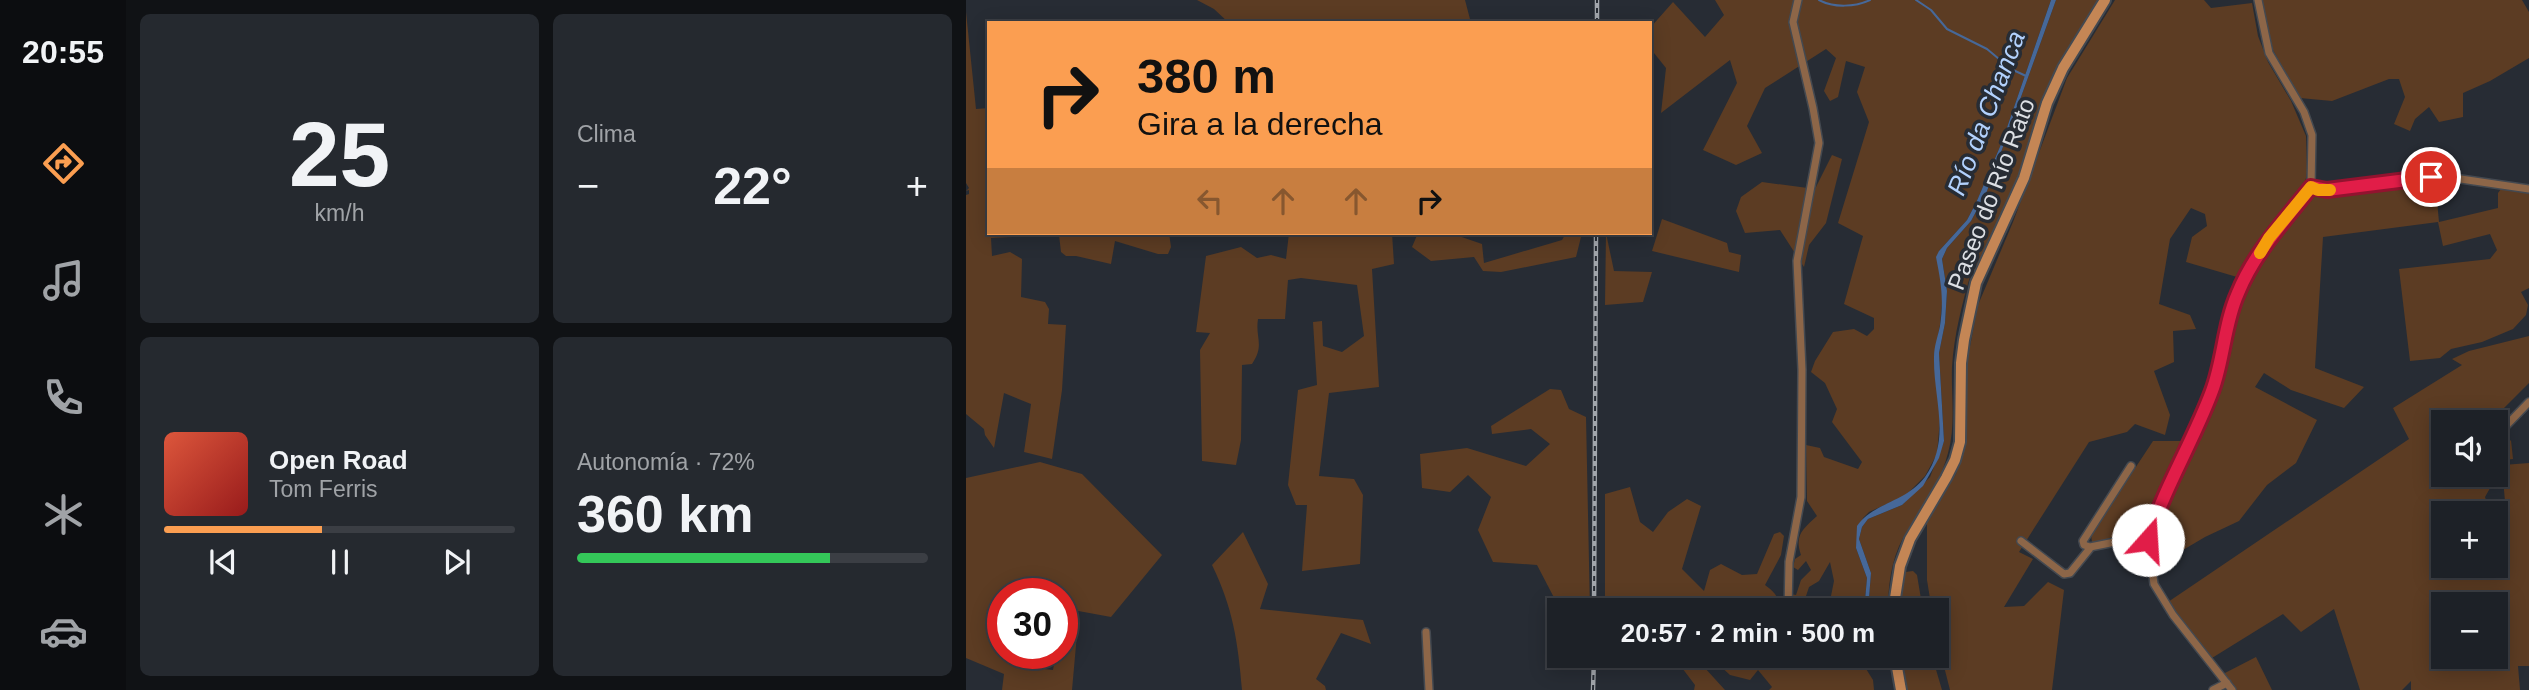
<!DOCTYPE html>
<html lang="es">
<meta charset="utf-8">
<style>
body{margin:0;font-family:Helvetica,sans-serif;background:#25292f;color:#f1f3f6;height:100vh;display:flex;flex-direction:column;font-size:26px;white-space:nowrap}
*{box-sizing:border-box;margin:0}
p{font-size:23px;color:#a0a3a7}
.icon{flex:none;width:38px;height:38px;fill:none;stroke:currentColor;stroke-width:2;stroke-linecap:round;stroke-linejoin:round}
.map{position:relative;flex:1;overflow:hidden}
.panel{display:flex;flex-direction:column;gap:14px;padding:14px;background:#101215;width:840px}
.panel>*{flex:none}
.banner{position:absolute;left:21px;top:21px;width:665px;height:214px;border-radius:0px;box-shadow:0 4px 18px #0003,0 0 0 2px #3b3e44;background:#fb9e51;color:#111;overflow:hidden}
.fabs{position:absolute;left:1465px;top:410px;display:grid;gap:14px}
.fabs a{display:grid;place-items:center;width:77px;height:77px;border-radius:0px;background:#1d2127;box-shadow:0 4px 18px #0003,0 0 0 2px #3b3e44;font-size:35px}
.speed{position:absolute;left:21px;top:578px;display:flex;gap:14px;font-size:35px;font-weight:700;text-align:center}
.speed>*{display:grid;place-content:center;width:91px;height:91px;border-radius:50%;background:#1d2127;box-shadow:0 4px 18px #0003,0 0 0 2px #3b3e44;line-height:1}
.speed .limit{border:10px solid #d22;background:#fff;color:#111}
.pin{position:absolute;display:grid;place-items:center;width:60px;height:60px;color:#fff;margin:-30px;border:4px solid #fff;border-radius:50%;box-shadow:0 2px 7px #0007}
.me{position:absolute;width:77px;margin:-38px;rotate:19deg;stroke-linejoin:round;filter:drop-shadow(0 0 5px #0008)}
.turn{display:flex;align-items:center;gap:24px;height:147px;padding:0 35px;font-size:32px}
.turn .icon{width:91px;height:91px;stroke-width:2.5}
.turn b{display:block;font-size:49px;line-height:60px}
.lanes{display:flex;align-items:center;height:66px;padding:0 35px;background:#0003;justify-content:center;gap:35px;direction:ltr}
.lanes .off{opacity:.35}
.big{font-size:52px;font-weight:600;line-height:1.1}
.panel .tile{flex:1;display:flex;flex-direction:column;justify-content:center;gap:10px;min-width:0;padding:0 24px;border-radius:10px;background:#25292f}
.panel .dial{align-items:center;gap:0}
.dial b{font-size:91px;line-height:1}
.song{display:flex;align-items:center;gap:21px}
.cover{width:84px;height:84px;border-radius:10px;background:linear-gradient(135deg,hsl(10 70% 55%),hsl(0 70% 35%))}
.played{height:7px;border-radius:4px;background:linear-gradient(90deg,#fb9e51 45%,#3b3e44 45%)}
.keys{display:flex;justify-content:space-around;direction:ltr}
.heat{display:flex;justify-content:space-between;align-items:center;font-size:38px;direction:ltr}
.charge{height:10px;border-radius:5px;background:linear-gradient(90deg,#34c759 72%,#3b3e44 0)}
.panel .tiles{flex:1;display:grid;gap:14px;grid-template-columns:repeat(2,1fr)}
.trip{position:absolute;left:581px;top:598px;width:402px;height:70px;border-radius:0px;background:#1d2127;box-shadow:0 4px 18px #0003,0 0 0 2px #3b3e44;font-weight:600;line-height:70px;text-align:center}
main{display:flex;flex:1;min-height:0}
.menu{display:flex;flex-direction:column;width:126px;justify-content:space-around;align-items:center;background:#0c0d10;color:#a0a3a7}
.menu .icon{width:49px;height:49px}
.menu .current{color:#fb9e51}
.menu b{font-size:32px;color:#f1f3f6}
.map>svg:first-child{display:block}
.green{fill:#5c3c23;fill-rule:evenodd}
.water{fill:#466899}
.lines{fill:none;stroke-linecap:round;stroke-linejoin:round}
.stream{stroke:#466899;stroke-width:2}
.street-casing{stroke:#444950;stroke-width:10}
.secondary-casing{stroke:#444950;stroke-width:14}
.street{stroke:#8d6648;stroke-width:7}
.secondary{stroke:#c48655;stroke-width:10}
.rail-casing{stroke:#a2a6ac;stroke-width:4.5}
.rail{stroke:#272c34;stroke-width:2;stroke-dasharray:5;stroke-linecap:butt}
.route-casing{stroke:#92132f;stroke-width:18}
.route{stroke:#e11d48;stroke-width:12}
.slow{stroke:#f59e0b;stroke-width:12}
.labels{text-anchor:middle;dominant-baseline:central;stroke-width:7;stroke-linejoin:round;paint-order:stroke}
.street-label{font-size:24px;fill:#dcdfe4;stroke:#272c34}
.water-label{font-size:26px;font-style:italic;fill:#b2d1fd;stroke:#272c34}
</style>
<main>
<nav class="menu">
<b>20:55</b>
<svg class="icon current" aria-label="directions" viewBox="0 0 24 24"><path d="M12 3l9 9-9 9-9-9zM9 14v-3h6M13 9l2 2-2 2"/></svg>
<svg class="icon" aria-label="music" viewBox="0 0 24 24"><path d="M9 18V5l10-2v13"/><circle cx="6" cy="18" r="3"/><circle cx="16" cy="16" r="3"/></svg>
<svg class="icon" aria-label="phone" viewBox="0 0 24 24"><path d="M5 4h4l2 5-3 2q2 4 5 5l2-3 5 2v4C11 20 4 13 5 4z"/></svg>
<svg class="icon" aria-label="climate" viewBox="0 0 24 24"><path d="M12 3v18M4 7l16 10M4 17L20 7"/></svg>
<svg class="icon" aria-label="car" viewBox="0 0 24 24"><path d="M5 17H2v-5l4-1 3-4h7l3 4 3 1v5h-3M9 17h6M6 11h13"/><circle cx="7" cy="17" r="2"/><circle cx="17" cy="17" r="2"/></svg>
</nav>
<section class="panel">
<div class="tiles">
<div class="tile dial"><b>25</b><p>km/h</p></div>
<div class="tile"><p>Clima</p>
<div class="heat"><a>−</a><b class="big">22°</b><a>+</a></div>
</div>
<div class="tile">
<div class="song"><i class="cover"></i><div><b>Open Road</b><p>Tom Ferris</p></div></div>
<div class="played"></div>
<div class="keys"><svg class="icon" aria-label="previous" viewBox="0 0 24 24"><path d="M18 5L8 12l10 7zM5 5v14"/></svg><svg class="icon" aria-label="pause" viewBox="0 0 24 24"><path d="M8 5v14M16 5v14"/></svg><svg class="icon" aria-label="next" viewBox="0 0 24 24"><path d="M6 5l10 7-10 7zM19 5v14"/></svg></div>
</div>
<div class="tile"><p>Autonomía · 72%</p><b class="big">360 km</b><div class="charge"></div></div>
</div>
</section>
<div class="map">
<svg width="1563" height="690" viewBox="0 0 1563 690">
<rect width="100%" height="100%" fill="#272c34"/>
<!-- green -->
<path class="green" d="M231,0H499L505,23H263L248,9Z
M749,0H1085L1036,142L1010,203L1001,220L973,251L977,293L974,325L968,357L974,419L971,454L959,476L939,496L903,512L897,518L890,548L901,578L898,611H862L868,581L864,562L853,581L843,587L840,596L826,611L825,594L830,595L835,580L845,570L840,561L832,570L827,567L829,559L835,555C828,535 837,529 851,516L841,501L840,445L854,448L858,457L892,469L896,462L866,422L871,409L859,383L845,372L849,361L867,332L888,329L901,336L908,329V318L878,304L897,236L872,223L903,122L891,92L899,67L880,61L872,97L864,101L858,91L870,58L860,49L799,88L781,126L796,153L770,165L737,150L771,83L764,60L695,113L700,68L684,48V28L707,2L739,37L758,15Z
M1090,0H1133L1104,47L1050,187L1010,271L1005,273C996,304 988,335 986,367C985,396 990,425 982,453C974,485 953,510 937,538C925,560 922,586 922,611H902L905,573L893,539L896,527L902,519L936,505L964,477L978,441L973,353L979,323L981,291L976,259L981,248L1005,221L1021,191Z
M1149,0H1238L1245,8L1286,3L1292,36L1302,62L1325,101L1340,136L1341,172L1338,189L1301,229L1271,277L1220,262L1226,237L1241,226L1239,214L1225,208L1204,239L1193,304L1224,315L1230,329L1207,331L1208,362L1188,371L1204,415L1199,435L1169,424L1161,432L1123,442L1053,552L1067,559L1038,607L1058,606L1082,582L1098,590L1086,690H984L971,639V611H966L961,580V523L990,474L1000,438L1001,362L1012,305L1047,222L1101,78Z
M1296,0H1556L1563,12V58L1524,81L1497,93V117L1473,122L1463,107L1449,119L1444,131L1428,124L1439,97L1433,79H1423L1366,101L1334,98L1307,50Z
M0,12L10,109L23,108V233H203L205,247L202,254H192L149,241L145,264L110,256H100L95,252L93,235L25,238L26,256L44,252L56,259L55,297L79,302L83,309L82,324L100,325L96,390L86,459L58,452L65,404L38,393L28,448L19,435L18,429L0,414V195L3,194V190L0,191L3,188L0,183Z
M866,155L876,159L860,223L843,245L838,267L814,230L779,233L770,211L775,197L796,182L849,189Z
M1469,179L1473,222L1532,208V193L1535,189L1563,192V288L1555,292L1562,305L1560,315L1547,329L1516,342L1485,349L1474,358L1444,361L1433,269L1524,259L1531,250L1524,234L1477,246L1472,222L1357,237L1349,368L1398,387L1378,408L1325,390L1298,373L1289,387L1351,420L1330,463L1301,485L1273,521L1239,537L1190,566L1184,530L1212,478L1250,393L1261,356L1270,303L1286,268L1343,194Z
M696,219L761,243L763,252L775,255L773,272L686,251Z
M323,233H426L428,264L406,269L413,387L363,393L353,476L388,479L397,495L394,564L336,571L341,505H330L322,485L332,390L351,385L347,322L356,321L357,346L376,352L398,336L391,285L335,278L322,280L319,319H292C289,338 299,345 286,364L276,365L275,440L270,465L236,461L234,350L244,333L230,332L240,256L275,247L291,258L305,255L320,259Z
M452,233L487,234L516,244L518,263L596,240L600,233H616L610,257L535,272L517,271L508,257L465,261L446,247Z
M640,233L648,271L686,272L677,302L639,305Z
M1563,336V383L1531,415L1536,449L1545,440L1547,459L1537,460V465L1563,463V666H1552L1554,690H1445V681L1436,690H1394L1368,609L1335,632L1317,614L1246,658L1202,602L1443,439L1427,408L1496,365L1486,359L1503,351ZM1477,422H1530V474H1477ZM1536,467L1542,536L1530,534V565H1477V513H1524L1519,497ZM1477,604H1530V656H1477Z
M584,389L595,390L603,409L620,417L624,611H595L571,565L527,562L512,530L525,497L502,475L484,492L456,488L454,454L501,448L560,466L584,444L565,429L526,434L525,426Z
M1187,441H1221L1180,533L1173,537L1131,544L1126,542L1125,535Z
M74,462L116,474L196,555L145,617L107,610L112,623L106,690H36L38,674L0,658V478ZM37,593H96V653H90L87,670L52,666L54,653H37Z
M664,487L674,522L687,532L702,512L721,499L735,506L716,569L738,591L744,570L755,564L776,575L791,574L808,534L814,532L818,536L815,555L799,585C809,592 814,599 815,611H639V494Z
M277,532L302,584L294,609L397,620L405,644L375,633L350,679L359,686L360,690H276C272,642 267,608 246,565Z
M947,571L951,575L957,611H932L939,572Z
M707,656H728L759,690H728L729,685Z
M742,656H822L827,663L840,670L897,664L907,680L908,690H803L806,687L792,670L784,680L764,675L752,664H746Z
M936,656H966L976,690H941Z
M1290,657L1306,690H1269L1257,674Z"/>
<!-- water -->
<path class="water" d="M1085,0H1090L1021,191L1005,221L981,248L976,259L981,291L979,323L973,353L978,441L973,458L957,486L936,505L902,519L896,527L893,539L905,573L902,611H898L901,578L890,548L891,526C908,502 939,503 959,477C986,439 967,399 968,357C968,346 972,336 974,326C978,298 975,283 970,257L973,251L1001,220L1010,203L1036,142Z"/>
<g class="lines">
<!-- stream -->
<path class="stream" d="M853,0C868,8 889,7 904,0
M950,0L965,10L981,29L1021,49L1045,69L1060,76"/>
<!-- street casing -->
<g class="street-casing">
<path id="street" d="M1345,187L1361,190L1465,177L1488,178L1563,189
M1536,430L1563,402
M1165,466L1117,541L1118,545L1124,547L1164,539H1182
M1055,541L1098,574L1104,573L1125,547
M822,611L823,562L835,497L836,370L831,261L853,143L847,108L827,22L832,0
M460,632L463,690
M827,656L835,663L846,665L920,656
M1247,690L1261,683
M1266,690L1207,615L1188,584L1182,539L1190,513L1247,390L1263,318L1271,293L1303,238L1345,187L1346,135L1338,112L1303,53L1292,0"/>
</g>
<!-- secondary casing -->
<g class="secondary-casing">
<path id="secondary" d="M927,611L934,566L944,539L980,478L989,460L994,442L995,363L998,340L1010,283L1058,178L1081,103L1097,68L1139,0
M929,656L935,690"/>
</g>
<!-- street -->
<use href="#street" class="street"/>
<!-- secondary -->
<use href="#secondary" class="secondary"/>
<!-- rail casing -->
<g class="rail-casing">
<path id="rail" d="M631,23V0
M628,611L630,233
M627,690L628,656"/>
</g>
<!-- rail -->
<use href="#rail" class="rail"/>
</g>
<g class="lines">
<!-- route casing -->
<g class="route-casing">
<path id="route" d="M1182,540C1198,488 1227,442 1246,391C1258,359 1258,324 1272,293C1288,253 1319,220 1345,187L1361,190L1465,177"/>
</g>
<!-- route -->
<use href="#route" class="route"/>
<!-- slow -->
<path class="slow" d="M1294,253L1303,238L1345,187L1352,190H1364"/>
</g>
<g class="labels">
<!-- street labels -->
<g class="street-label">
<text transform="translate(1025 194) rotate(-69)">Paseo do Río Rato</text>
</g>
<!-- water labels -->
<g class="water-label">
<text transform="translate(1020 113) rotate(-69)">Río da Chanca</text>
</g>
</g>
</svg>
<div class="fabs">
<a><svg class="icon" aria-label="sound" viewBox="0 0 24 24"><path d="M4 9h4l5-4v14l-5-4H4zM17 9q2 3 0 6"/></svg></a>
<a>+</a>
<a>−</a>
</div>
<div class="speed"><div class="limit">30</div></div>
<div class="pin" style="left:1465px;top:177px;background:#d93025"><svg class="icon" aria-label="arrive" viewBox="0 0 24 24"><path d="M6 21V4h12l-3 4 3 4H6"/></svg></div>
<svg class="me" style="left:1182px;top:540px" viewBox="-20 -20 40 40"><circle r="19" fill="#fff"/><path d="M0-13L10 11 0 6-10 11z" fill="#e11d48"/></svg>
<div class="trip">20:57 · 2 min · 500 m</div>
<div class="banner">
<div class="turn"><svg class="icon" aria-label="right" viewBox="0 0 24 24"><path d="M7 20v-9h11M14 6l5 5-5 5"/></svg><div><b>380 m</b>Gira a la derecha</div></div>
<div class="lanes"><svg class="icon off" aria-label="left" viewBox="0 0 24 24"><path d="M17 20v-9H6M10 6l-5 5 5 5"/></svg><svg class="icon off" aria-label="ahead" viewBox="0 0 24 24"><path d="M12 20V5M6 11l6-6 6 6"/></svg><svg class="icon off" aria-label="ahead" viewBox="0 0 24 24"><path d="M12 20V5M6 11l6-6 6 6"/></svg><svg class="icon" aria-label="right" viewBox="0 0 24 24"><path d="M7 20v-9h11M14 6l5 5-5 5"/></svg></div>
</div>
</div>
</main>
